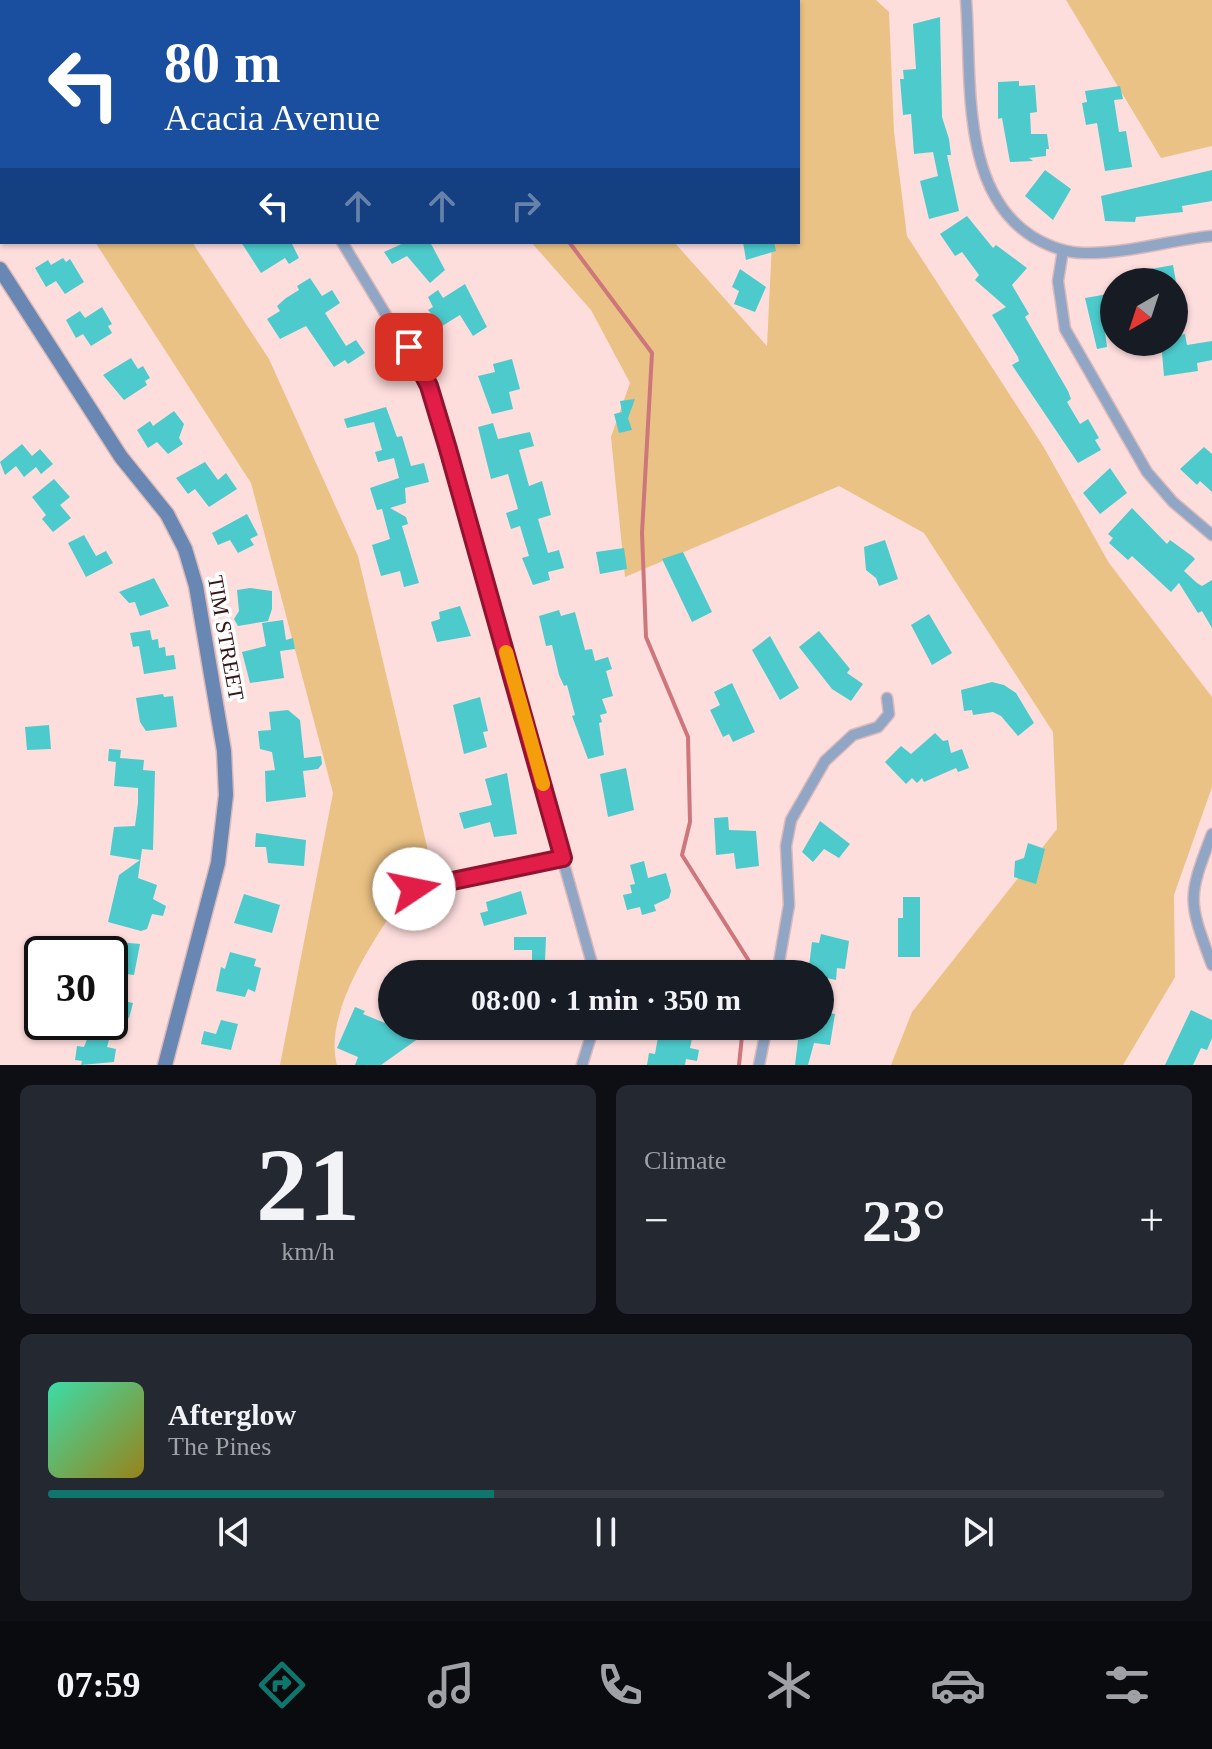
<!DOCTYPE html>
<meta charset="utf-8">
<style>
body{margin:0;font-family:Georgia,serif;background:#242831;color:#f1f3f6;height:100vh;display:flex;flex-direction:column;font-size:30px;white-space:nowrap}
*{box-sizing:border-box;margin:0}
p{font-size:26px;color:#9ea1a6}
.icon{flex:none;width:44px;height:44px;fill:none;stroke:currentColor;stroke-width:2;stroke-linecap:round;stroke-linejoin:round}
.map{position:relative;height:1065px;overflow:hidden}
.panel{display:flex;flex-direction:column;gap:20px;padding:20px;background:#0d0f14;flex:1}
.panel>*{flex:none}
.top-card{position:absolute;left:0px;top:0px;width:800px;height:244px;box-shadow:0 2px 6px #0004;background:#1a4fa0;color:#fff;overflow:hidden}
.needle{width:52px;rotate:219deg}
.fabs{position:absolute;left:1100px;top:268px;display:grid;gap:16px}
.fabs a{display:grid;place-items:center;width:88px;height:88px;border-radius:50%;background:#171b24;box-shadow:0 2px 6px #0004;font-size:40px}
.speed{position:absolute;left:24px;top:936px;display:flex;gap:16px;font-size:40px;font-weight:700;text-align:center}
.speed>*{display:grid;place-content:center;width:104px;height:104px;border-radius:50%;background:#171b24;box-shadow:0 2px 6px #0004;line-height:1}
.speed .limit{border:4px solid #111;border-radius:12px;background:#fff;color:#111}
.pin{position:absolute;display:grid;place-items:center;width:68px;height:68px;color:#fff;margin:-34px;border-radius:16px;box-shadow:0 4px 12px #0006}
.me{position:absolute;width:88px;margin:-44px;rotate:79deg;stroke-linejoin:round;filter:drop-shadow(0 0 6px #0008)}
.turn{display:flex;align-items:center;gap:28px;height:168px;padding:0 32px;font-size:36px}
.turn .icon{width:104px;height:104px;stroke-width:2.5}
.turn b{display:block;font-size:56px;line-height:68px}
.lanes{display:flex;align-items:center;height:76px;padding:0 32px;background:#0003;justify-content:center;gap:40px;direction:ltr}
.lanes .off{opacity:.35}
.big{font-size:60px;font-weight:600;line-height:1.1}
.panel .widget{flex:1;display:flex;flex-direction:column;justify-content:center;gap:12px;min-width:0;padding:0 28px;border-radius:12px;background:#242831}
.panel .dial{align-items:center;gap:0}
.dial b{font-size:104px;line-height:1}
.song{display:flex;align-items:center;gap:24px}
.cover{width:96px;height:96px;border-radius:12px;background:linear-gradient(135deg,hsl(160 70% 55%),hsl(50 70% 35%))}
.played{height:8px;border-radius:4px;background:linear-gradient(90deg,#0f766e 40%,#363941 40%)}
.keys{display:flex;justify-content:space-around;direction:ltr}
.heat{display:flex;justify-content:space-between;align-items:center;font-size:44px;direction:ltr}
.panel .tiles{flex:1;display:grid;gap:20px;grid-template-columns:1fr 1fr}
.widget:last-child{grid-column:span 2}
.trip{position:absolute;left:378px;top:960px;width:456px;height:80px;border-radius:40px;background:#171b24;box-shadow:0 2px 6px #0004;font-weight:600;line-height:80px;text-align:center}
.menu{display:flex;height:128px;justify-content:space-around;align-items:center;background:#090b0e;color:#9ea1a6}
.menu .icon{width:56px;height:56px}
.menu .current{color:#0f766e}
.menu b{font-size:36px;color:#f1f3f6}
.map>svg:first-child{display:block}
.green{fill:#ebc285}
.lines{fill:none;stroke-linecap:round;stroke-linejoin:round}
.stream{stroke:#cd767b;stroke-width:4}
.building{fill:#4dcacc}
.street-casing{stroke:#d9b9ba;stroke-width:13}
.secondary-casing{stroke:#d9b9ba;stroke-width:17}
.street{stroke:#91a6c4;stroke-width:10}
.secondary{stroke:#6887b2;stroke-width:14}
.route-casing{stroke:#92132f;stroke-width:20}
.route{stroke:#e11d48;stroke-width:14}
.slow{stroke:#f59e0b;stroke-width:14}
.labels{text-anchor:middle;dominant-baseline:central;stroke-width:7;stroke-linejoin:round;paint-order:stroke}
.street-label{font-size:22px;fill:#331719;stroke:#fff}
</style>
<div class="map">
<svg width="1212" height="1065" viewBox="0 0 1212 1065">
<rect width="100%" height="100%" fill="#fedddd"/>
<!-- green -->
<path class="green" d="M581,0H876L889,12L894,132L907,236L1043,446L1109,563L1212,697V787L1174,895L1175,977L1123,1065H891L912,1012L1057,829L1053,732L924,533L839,486L625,577L611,437L630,383L591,310L531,242H674L767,346L772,242H798V2Z
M1066,0H1212V146L1161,158Z
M95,242H192L269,359L358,556L430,859C396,908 320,1003 337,1065H280L333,793L251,483Z"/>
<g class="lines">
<!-- stream -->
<path class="stream" d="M371,0L373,2
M569,242L652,353L642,533L646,637L688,737L690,822L682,855L749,961L748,974
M739,1065L743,1026"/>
</g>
<!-- building -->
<path class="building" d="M940,17L942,117L949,139L951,155H947L959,211L929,219L920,181L938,176L933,152L914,154L911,114L903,115L900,79H904L903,70L916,69L913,24Z
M1019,81V86L1035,85L1037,112L1030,113L1031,134H1047L1049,149H1046V156L1029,158L1033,161L1010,162L1002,118L998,119V82Z
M1120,86L1123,99L1114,100L1119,132L1126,131L1132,167L1105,171L1097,123L1086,125L1082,103L1087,102L1085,91Z
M1045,170L1071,189L1053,220L1025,196Z
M1212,170V201L1182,206L1183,212L1136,217L1135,222L1105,221L1101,196Z
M967,216L993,248L996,245L1027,268L1012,285L1029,314L1025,317L1068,391L1071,399L1067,402L1080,424L1088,419L1099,438L1095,440L1101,450L1078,463L1012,365L1019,361L1018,357L992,315L1006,307L975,280L979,275L962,252L955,256L940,234Z
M241,242H291L299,258L289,264L285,258L261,273Z
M406,242H430L445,270L430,283L407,256L392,264L384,252Z
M743,242H774L776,251L746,260Z
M63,258L66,262L70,259L84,282L65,294L56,281L46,287L35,268L48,260L51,265Z
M1173,265L1176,282H1154L1151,269Z
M740,269L766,287L755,312L734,304L739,291L732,287Z
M310,278L322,296L332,290L340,303L325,313L346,346L356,340L365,353L348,364L345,360L334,367L306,326L280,339L267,319L280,311L277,306L286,298L299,290L297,286Z
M465,284L487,327L473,336L460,315L442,326L428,310L433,307L428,297L438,290L443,298Z
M1114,293V326L1105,332L1107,347L1097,349L1085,298Z
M102,307L112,324L108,326L112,333L91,346L83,334L76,338L66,320L80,311L85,318Z
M1185,334L1187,345L1212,341V360L1197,363L1198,371L1164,376L1161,342H1174V336Z
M131,358L138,369L143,366L150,378L145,381L147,385L124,400L103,375Z
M512,359L520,389L509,392L513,409L492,414L478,376L495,372L493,364Z
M635,399L628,418L632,430L619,433L614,414L622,412L620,401Z
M386,407L397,437L402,436L411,466L424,463L429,482L405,488L406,503L390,508L406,517L408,524L402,526L419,583L404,587L400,571L381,576L372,545L390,539L382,509L377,510L370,488L399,478L394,458L378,462L375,452L382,450L374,422L347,428L344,419Z
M174,411L184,424L179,438L183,444L168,454L157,442L148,448L137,430L150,421L153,426Z
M493,423L498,439L530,432L534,446L519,450L529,486L542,481L551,515L538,519L548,553L559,550L564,568L548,572L550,580L533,585L522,558L529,556L520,526L511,529L506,513L518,509L508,474L491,479L478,427Z
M22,444L32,456L40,449L53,464L41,474L36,467L24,477L16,466L5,475L0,462Z
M1204,447L1212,454V492L1200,481L1197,485L1180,469Z
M205,462L218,480L226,473L237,489L209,507L195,489L188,494L176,478Z
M1110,468L1127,493L1100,514L1083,493Z
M54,479L70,497L60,505L71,518L53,532L42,519L46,515L32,497Z
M1132,508L1167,544L1170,540L1192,556L1195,559L1184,571L1197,583L1202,586L1212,580V628L1202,611L1198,613L1179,583L1171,592L1132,556L1128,560L1109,543L1113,538L1108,534Z
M247,514L258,535L250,539L254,545L238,553L230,540L218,545L212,533Z
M84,535L96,556L106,551L113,563L86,577L68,543Z
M885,540L898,579L879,586L876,578L866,570L864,547Z
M624,548L627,569L600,574L596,552Z
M683,552L712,612L692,622L662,559Z
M154,578L169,606L140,616L135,602L129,603L119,592Z
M250,588L272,591V609L268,621L238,626L234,619L239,611L237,590Z
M460,606L471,636L437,642L431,622L440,619L439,612Z
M559,610L561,616L575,612L585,650L592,649L595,661L608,657L612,669L606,671L613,696L602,699L607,713L600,715L602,722L599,723L604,755L588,759L572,716L575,715L567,685L564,686L559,675L552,645L546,646L539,616Z
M929,614L952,653L932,665L911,625Z
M283,620L286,640L293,638L295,649L280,651L284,678L250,683L242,652L266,646L262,623Z
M150,630L152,640L158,639L159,648L165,647L166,656L174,655L176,669L144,674L139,646L133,647L130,633Z
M819,631L850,669L847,673L863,684L851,701L832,689L799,647Z
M770,636L799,688L780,700L752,650Z
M992,682L1004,685L1016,693L1034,723L1018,736L1001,716L993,712L973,715L972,710L964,711L961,690Z
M732,683L755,732L733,742L729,734L723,737L710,710L720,705L714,692Z
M163,694L164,697L173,696L177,727L146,731L140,722L136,698Z
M480,697L488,731L483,732L487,747L464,754L453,705Z
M288,710L300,720L304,758L321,756L322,764L318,769L303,771L306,797L266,802L265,771L275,770L272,752L260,749L258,731L271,730L269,712Z
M49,725L51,749L27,750L25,727Z
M935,733L943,741L948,740L951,753L962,749L969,768L958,772L956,768L924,782L922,778L917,783L912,778L906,784L885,762L901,746L911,754Z
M109,749L121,750L120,758L144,760L143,770L155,771L153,850L142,849L138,878L157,885L153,899L166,906L163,916L152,914L147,929L141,931L108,922L119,875L140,860L110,855L114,827L135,826L138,803V788L114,786L116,762L108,761Z
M626,768L634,810L608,817L600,774Z
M507,773L517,834L494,837L490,822L464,829L459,813L492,805L485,779Z
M728,817L729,830L756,831L759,866L736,869L734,853L716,855L714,818Z
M820,821L850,844L839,858L824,849L813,862L802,852Z
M256,833L306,840L304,866L268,863L266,847H255Z
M1028,843L1045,849L1036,884L1014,877L1015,861L1024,858Z
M644,861L648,878L666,873L671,891L669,898L654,905L656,911L642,915L640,907L627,910L623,895L632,893L630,885L635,884L630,865Z
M521,891L527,914L484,926L480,913L488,911L486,902Z
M244,894L280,905L272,933L234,923Z
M903,897H920V957H898V918H903Z
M821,934L849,941L845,969L837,968L836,980L808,974L812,942L819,943Z
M514,937H546L545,961H553V974H532V950H514Z
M109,941L140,944L134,975L110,972Z
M230,952L256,959L254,966L261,968L255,992L248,989L245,997L216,991L221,967L225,969Z
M110,998L133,1003L129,1018L110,1012Z
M355,1007L365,1011L363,1014L397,1028L436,1026L381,1065H355L358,1057L337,1048Z
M1191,1010L1212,1020V1038L1207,1050L1201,1048L1193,1065H1165Z
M820,1012L835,1014L830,1045L814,1043L808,1065H795L798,1040L790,1039L799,1026H820Z
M221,1020L238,1024L231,1050L201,1044L204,1031L216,1034Z
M94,1022H114L107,1047L116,1049L114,1062L81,1065L82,1061L75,1060L77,1046L84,1047Z
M660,1026L694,1029L690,1048L699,1050L697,1061L686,1059L685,1065H647L649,1053L655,1054Z"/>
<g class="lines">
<!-- street casing -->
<g class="street-casing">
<path id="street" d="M181,0L183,2
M556,0L558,2
M966,0C972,76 959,191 1033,237C1048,246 1067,253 1085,253C1126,254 1170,240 1212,236
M342,242L429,386L595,974
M1063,250L1058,281L1065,329L1147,472L1173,502L1212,535
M1212,834C1187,899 1188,900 1212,965
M414,889L563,858
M777,974L789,905L786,846L791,820L825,761L853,735L878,727L889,714L887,698
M582,1065L594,1026
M759,1065L767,1026"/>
</g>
<!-- secondary casing -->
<g class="secondary-casing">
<path id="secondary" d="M0,269L121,457L167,514L185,549L196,586L224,751L226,795L218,863L165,1065"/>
</g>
<!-- street -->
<use href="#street" class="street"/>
<!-- secondary -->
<use href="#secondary" class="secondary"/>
</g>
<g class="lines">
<!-- route casing -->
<g class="route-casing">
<path id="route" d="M409,347L429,386L448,449L563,858L414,889"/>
</g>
<!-- route -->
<use href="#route" class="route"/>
<!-- slow -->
<path class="slow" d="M506,652L543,784"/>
</g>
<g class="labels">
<!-- street labels -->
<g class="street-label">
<text transform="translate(226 638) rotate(80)">TIM STREET</text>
</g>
</g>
</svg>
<div class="fabs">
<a><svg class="needle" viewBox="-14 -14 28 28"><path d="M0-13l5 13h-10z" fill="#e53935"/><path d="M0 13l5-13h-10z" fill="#9ea1a6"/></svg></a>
</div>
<div class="speed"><div class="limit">30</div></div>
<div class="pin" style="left:409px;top:347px;background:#d93025"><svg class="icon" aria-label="arrive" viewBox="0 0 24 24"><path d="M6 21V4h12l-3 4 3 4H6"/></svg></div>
<svg class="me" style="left:414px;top:889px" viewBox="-20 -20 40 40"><circle r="19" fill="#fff"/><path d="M0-13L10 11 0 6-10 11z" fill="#e11d48"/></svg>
<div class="trip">08:00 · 1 min · 350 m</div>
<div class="top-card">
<div class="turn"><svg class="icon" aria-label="left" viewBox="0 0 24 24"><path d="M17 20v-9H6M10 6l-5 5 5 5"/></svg><div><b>80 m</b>Acacia Avenue</div></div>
<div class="lanes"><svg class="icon" aria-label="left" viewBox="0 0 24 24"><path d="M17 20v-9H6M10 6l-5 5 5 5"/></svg><svg class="icon off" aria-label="ahead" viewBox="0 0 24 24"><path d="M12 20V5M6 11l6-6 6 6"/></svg><svg class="icon off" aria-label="ahead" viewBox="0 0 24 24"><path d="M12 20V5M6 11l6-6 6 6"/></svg><svg class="icon off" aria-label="right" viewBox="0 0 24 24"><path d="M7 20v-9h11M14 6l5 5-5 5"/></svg></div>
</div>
</div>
<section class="panel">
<div class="tiles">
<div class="widget dial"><b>21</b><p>km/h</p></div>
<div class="widget"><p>Climate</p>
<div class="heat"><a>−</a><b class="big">23°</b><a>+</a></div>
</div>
<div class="widget">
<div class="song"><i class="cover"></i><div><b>Afterglow</b><p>The Pines</p></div></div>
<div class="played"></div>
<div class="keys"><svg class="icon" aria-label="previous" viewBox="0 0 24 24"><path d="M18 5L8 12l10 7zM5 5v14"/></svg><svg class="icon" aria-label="pause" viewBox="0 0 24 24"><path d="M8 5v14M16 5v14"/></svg><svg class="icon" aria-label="next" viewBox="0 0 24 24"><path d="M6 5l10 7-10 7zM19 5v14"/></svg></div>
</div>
</div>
</section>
<nav class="menu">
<b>07:59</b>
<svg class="icon current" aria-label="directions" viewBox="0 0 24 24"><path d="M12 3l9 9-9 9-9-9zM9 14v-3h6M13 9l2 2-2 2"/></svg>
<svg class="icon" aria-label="music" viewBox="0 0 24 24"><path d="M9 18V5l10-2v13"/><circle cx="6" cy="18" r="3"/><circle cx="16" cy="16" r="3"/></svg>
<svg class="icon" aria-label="phone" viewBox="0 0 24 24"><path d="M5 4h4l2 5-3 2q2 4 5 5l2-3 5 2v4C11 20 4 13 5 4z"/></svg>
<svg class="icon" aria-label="climate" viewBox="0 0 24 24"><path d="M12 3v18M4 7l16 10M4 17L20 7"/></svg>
<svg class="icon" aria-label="car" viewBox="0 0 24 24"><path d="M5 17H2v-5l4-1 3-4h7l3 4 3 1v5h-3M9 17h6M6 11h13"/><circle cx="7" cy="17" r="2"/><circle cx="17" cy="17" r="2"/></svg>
<svg class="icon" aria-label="filters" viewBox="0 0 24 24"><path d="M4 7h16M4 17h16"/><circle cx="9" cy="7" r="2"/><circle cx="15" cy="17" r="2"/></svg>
</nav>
